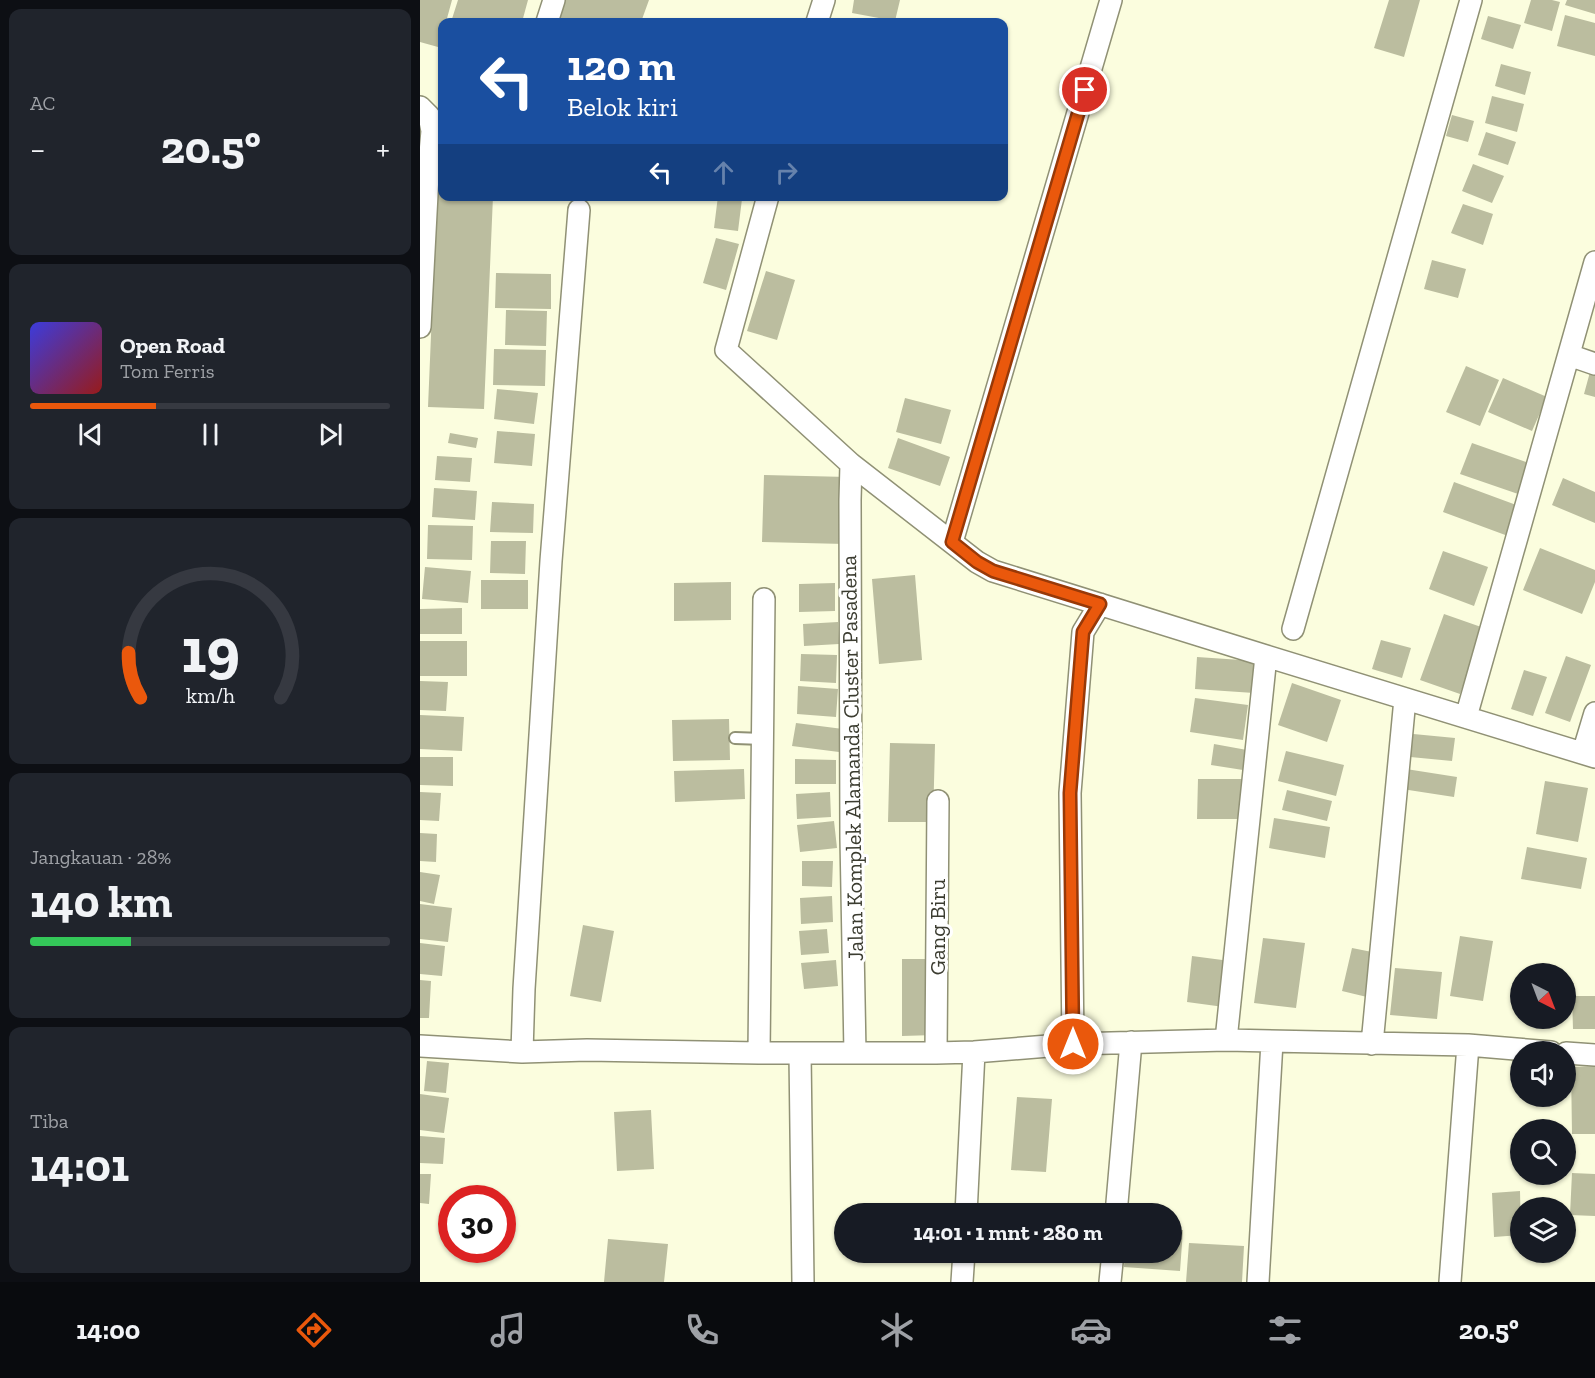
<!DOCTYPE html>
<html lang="id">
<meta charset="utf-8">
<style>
body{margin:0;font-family:"Zilla Slab",serif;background:#20242c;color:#f1f3f6;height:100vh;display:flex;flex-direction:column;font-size:22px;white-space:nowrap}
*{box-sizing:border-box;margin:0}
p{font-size:20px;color:#9ea1a6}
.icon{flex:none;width:33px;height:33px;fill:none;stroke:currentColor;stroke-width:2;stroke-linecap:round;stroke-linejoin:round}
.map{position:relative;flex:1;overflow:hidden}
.panel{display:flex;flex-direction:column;gap:9px;padding:9px;background:#0d0f14;width:420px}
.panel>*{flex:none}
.guide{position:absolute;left:18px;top:18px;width:570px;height:183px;border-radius:12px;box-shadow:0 2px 4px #0004;background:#1a4fa0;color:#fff;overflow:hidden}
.needle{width:39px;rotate:138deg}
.controls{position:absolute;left:1090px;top:963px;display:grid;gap:12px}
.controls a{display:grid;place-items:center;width:66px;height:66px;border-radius:50%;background:#171b24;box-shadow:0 2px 4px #0004;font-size:30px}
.speed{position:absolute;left:18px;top:1185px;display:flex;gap:12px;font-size:30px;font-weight:700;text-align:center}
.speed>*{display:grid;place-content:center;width:78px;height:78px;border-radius:50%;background:#171b24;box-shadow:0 2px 4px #0004;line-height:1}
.speed .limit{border:9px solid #d22;background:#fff;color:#111}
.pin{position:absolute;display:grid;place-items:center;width:51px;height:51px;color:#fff;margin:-26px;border:3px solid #fff;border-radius:50%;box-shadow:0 2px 6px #0007}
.me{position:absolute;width:66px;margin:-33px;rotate:0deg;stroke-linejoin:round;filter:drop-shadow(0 0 4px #0008)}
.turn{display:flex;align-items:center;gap:21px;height:126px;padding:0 30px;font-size:27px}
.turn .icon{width:78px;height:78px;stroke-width:2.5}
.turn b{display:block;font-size:42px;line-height:51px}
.lanes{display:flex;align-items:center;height:57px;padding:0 30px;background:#0003;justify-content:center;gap:30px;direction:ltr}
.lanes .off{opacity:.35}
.big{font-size:45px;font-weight:800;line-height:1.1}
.panel .tile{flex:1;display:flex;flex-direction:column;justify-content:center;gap:9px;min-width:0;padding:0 21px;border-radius:12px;background:#20242c}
.panel .dial{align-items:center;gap:0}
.dial svg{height:156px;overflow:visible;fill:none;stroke:#363941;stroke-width:7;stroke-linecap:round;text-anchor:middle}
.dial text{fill:#f1f3f6;stroke:none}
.song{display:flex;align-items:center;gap:18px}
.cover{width:72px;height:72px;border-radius:9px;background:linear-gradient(135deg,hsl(240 70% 55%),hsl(0 70% 35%))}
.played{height:6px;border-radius:3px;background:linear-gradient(90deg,#ea580c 35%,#363941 35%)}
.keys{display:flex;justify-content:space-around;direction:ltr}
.heat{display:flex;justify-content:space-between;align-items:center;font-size:33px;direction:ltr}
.charge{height:9px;border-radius:4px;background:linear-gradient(90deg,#34c759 28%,#363941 0)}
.trip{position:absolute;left:414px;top:1203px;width:348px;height:60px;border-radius:30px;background:#171b24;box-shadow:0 2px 4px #0004;font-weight:800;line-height:60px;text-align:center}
.tab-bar{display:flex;height:96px;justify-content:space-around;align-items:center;background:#090b0e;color:#9ea1a6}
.tab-bar .icon{width:42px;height:42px}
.tab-bar .on{color:#ea580c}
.tab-bar b{font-size:27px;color:#f1f3f6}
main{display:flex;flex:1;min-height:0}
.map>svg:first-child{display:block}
.building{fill:#bbbd9f}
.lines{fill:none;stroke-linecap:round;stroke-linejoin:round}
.lane-casing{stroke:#909175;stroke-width:14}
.street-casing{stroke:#909175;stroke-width:24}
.lane{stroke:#fff;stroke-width:10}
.street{stroke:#fff;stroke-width:21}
.route-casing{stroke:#983908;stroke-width:15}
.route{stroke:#ea580c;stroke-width:10}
.labels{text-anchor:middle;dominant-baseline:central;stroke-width:6;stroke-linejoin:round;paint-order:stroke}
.street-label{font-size:22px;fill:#3b3c30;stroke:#fff}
</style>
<main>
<section class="panel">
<div class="tile"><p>AC</p>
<div class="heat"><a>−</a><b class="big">20.5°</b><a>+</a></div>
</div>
<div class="tile">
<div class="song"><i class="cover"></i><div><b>Open Road</b><p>Tom Ferris</p></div></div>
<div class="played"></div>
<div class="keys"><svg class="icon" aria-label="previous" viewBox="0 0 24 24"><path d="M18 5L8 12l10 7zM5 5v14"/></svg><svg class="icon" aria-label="pause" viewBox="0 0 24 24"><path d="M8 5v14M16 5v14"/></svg><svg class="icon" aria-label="next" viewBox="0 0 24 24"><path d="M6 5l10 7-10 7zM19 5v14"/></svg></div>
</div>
<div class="tile dial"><svg viewBox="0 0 100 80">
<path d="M14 69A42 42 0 1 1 86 69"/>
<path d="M14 69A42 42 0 0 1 8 46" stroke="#ea580c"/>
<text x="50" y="56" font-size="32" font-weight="700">19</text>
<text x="50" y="72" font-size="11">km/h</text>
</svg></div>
<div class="tile"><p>Jangkauan · 28%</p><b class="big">140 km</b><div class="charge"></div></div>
<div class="tile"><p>Tiba</p><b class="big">14:01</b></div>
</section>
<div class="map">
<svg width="1175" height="1282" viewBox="0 0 1175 1282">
<rect width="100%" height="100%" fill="#fbfdde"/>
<!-- building -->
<path class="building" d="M0,0H32L26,22H22V33L18,47L0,42Z
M38,0H108L102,22H31Z
M140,0H229L221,22H134Z
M434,0H480L475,21L432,13Z
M969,0H1000L984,57L954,48Z
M1111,0H1132L1140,2L1132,31L1104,23Z
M1147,0H1175V14L1145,5Z
M1145,15L1175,23V56L1137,46Z
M1068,16L1101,25L1093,49L1061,39Z
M1081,64L1111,72L1105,95L1075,86Z
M1072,96L1104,104L1097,132L1065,123Z
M1032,115L1054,121L1048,142L1026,136Z
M1066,132L1096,142L1088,165L1058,155Z
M19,145L22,146V196H73L64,409L8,407Z
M1053,164L1084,176L1072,203L1042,191Z
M298,196L322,199L318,231L294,228Z
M1043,204L1073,214L1063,245L1031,233Z
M296,238L319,244L306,290L283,283Z
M1012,260L1046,269L1038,298L1004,289Z
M346,271L375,280L357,340L327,331Z
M76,273L131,274V309L75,308Z
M86,310L127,311L126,346L85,345Z
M74,349L126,350L125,386L73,385Z
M1046,366L1079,380L1060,426L1026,412Z
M1170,372L1175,373V397L1164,394Z
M1083,378L1127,397L1112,431L1068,412Z
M77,389L118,393L114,424L74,419Z
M485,398L531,410L521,444L476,432Z
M77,431L115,434L112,466L74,463Z
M30,433L58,438L56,448L28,443Z
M478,438L530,457L520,486L468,468Z
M1052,443L1112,464L1101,495L1040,474Z
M17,456L52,458L50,482L15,480Z
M344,475L428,477L425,544L342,542Z
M1143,478L1175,492V523L1132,505Z
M1034,482L1099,506L1088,536L1023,512Z
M14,488L57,491L55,520L12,517Z
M72,502L114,504L113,533L70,532Z
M8,525L53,526L52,560L7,559Z
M71,541H106L105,574L70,573Z
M1120,548L1175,570V582L1162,614L1103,590Z
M1023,551L1068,567L1054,606L1009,589Z
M5,567L51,571L48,603L2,599Z
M495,575L502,660L459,664L452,579Z
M61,580H108V609H61Z
M311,582V620L254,621V583Z
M415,583V611L379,612V584Z
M42,608V634H0V609Z
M1024,614L1064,628L1040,694L1000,680Z
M418,622L419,644L384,646L383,624Z
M961,640L991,648L982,678L952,669Z
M0,641H47V676H0Z
M381,654L417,655L416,683L380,681Z
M1146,656L1171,665L1150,722L1125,713Z
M777,657L836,661L834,693L775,689Z
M1104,670L1127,677L1113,716L1091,709Z
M0,681L28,682L26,711L0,710Z
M872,683L921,700L907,742L858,725Z
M378,686L418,689L416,717L377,714Z
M775,698L828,705L823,740L770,732Z
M0,715L44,717L42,751L0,749Z
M309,719L310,760L253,761L252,720Z
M376,723L423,729L419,752L372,746Z
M983,733L1035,738L1032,761L980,756Z
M470,743L515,744L513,822H468Z
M794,744L827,750L823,770L791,765Z
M866,751L924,765L916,796L858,781Z
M0,757H33V786L0,785Z
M375,759L416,760V784H375Z
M324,769L325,799L255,802L254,771Z
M986,769L1037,777L1034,797L982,789Z
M778,779H822V819H777Z
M1125,781L1168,788L1158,842L1116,834Z
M867,790L912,801L907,821L862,810Z
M0,792L21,793L19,821L0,820Z
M410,792L411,817L377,819L376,794Z
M854,818L910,827L905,858L849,848Z
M414,821L417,848L380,852L377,825Z
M0,833L17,834L16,862L0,861Z
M1107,847L1167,858L1161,889L1101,879Z
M382,861H413L412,887L382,886Z
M0,872L20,875L14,904L0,901Z
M412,896L413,922L381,924L380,898Z
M0,904L32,908L28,942L0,939Z
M163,925L194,931L181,1002L150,996Z
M407,929L409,953L381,955L379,931Z
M1040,936L1073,941L1063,1001L1030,996Z
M843,938L885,943L876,1008L834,1003Z
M0,943L25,946L22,976L0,974Z
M932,948L957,953L947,997L922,991Z
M772,956L810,961L804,1007L767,1002Z
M482,959H515V1035L482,1036Z
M416,960L418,986L384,989L381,963Z
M975,968L1022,972L1017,1019L970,1015Z
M0,980L11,981L9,1018H0Z
M1152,996H1175V1029H1153Z
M7,1061L29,1063L26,1093L4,1091Z
M1175,1066V1134H1152L1151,1067Z
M0,1094L29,1098L24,1133L0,1130Z
M597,1097L632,1099L626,1172L591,1170Z
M231,1110L234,1169L197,1171L194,1112Z
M0,1136L25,1138L23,1164L0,1163Z
M1152,1173L1175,1174V1216L1150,1215Z
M0,1174H11L9,1204L0,1203Z
M1100,1191L1101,1235L1074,1237L1072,1193Z
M752,1229L763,1230L760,1271L704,1267L705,1252H752Z
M188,1239L248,1244L244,1282H184Z
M769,1243L824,1246L822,1282H766Z"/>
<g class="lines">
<!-- lane casing -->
<g class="lane-casing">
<path id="lane" d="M315,738L343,739"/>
</g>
<!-- street casing -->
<g class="street-casing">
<path id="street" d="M127,22L134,0
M397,22L404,0
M0,107L9,116L12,131L8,175L0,327
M348,196L306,350L431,464L557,562L573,571L846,656
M1149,355L1175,364
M431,464L430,500L431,838L435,1053
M532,542L691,0
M873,629L1051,0
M1046,717L1175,262
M1163,753L1175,713
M806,1040L846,656L1175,757
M653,1044L650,793L663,632L680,604
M952,1044L985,699
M0,1046L102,1052L167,1050L339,1053H516L554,1052L653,1044L806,1040L1048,1045L1131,1052
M102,1052L104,989L131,561L159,210
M339,1053L344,599
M380,1053L383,1282
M516,1053L518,801
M1146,1053L1175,1055
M546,1214L554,1052
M696,1214L711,1042
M542,1282L544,1252
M690,1282L693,1252
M838,1282L852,1042
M1030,1282L1048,1045"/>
</g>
<!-- lane -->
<use href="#lane" class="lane"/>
<!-- street -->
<use href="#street" class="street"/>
</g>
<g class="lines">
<!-- route casing -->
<g class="route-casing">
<path id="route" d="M653,1044L650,793L663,632L680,604L573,571L557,562L532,542L665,90"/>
</g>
<!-- route -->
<use href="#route" class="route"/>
</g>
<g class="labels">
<!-- street labels -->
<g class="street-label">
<text transform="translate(432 758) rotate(-91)">Jalan Komplek Alamanda Cluster Pasadena</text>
<text transform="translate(517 927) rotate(-90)">Gang Biru</text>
</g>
</g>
</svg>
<div class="controls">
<a><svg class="needle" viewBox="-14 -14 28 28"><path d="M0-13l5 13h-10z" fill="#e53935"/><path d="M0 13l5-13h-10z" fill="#9ea1a6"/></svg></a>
<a><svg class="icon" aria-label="sound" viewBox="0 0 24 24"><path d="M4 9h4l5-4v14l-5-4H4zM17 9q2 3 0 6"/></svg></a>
<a><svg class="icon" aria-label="search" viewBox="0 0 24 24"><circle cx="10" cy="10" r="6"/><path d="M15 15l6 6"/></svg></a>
<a><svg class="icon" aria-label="layers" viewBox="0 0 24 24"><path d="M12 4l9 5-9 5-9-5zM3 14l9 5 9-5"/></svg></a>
</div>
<div class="speed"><div class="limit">30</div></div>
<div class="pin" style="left:665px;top:90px;background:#d93025"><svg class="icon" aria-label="arrive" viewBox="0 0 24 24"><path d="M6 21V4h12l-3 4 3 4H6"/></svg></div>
<svg class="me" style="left:653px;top:1044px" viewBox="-20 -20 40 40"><circle r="17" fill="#ea580c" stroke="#fff" stroke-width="3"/><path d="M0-11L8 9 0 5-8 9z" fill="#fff"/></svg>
<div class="trip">14:01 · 1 mnt · 280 m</div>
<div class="guide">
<div class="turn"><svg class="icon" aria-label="left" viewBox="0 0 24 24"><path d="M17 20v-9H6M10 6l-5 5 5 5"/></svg><div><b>120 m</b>Belok kiri</div></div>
<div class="lanes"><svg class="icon" aria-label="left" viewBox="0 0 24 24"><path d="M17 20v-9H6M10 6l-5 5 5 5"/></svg><svg class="icon off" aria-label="ahead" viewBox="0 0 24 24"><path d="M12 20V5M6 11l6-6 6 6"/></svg><svg class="icon off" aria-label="right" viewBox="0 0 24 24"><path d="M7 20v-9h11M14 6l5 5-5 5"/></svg></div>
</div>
</div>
</main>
<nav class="tab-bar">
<b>14:00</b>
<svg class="icon on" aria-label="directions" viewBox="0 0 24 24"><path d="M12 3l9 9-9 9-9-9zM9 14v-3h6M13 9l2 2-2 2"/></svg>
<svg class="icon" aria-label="music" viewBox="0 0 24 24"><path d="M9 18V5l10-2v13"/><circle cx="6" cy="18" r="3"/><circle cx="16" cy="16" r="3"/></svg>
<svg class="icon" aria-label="phone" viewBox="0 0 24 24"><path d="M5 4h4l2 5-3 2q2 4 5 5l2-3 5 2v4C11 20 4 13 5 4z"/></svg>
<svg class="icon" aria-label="climate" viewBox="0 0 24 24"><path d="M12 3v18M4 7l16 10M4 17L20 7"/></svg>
<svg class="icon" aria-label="car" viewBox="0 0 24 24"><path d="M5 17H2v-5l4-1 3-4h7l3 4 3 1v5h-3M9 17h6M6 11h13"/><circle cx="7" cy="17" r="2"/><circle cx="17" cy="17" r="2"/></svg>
<svg class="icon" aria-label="filters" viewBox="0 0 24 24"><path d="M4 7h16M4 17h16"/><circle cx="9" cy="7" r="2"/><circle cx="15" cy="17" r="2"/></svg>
<b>20.5°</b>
</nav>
